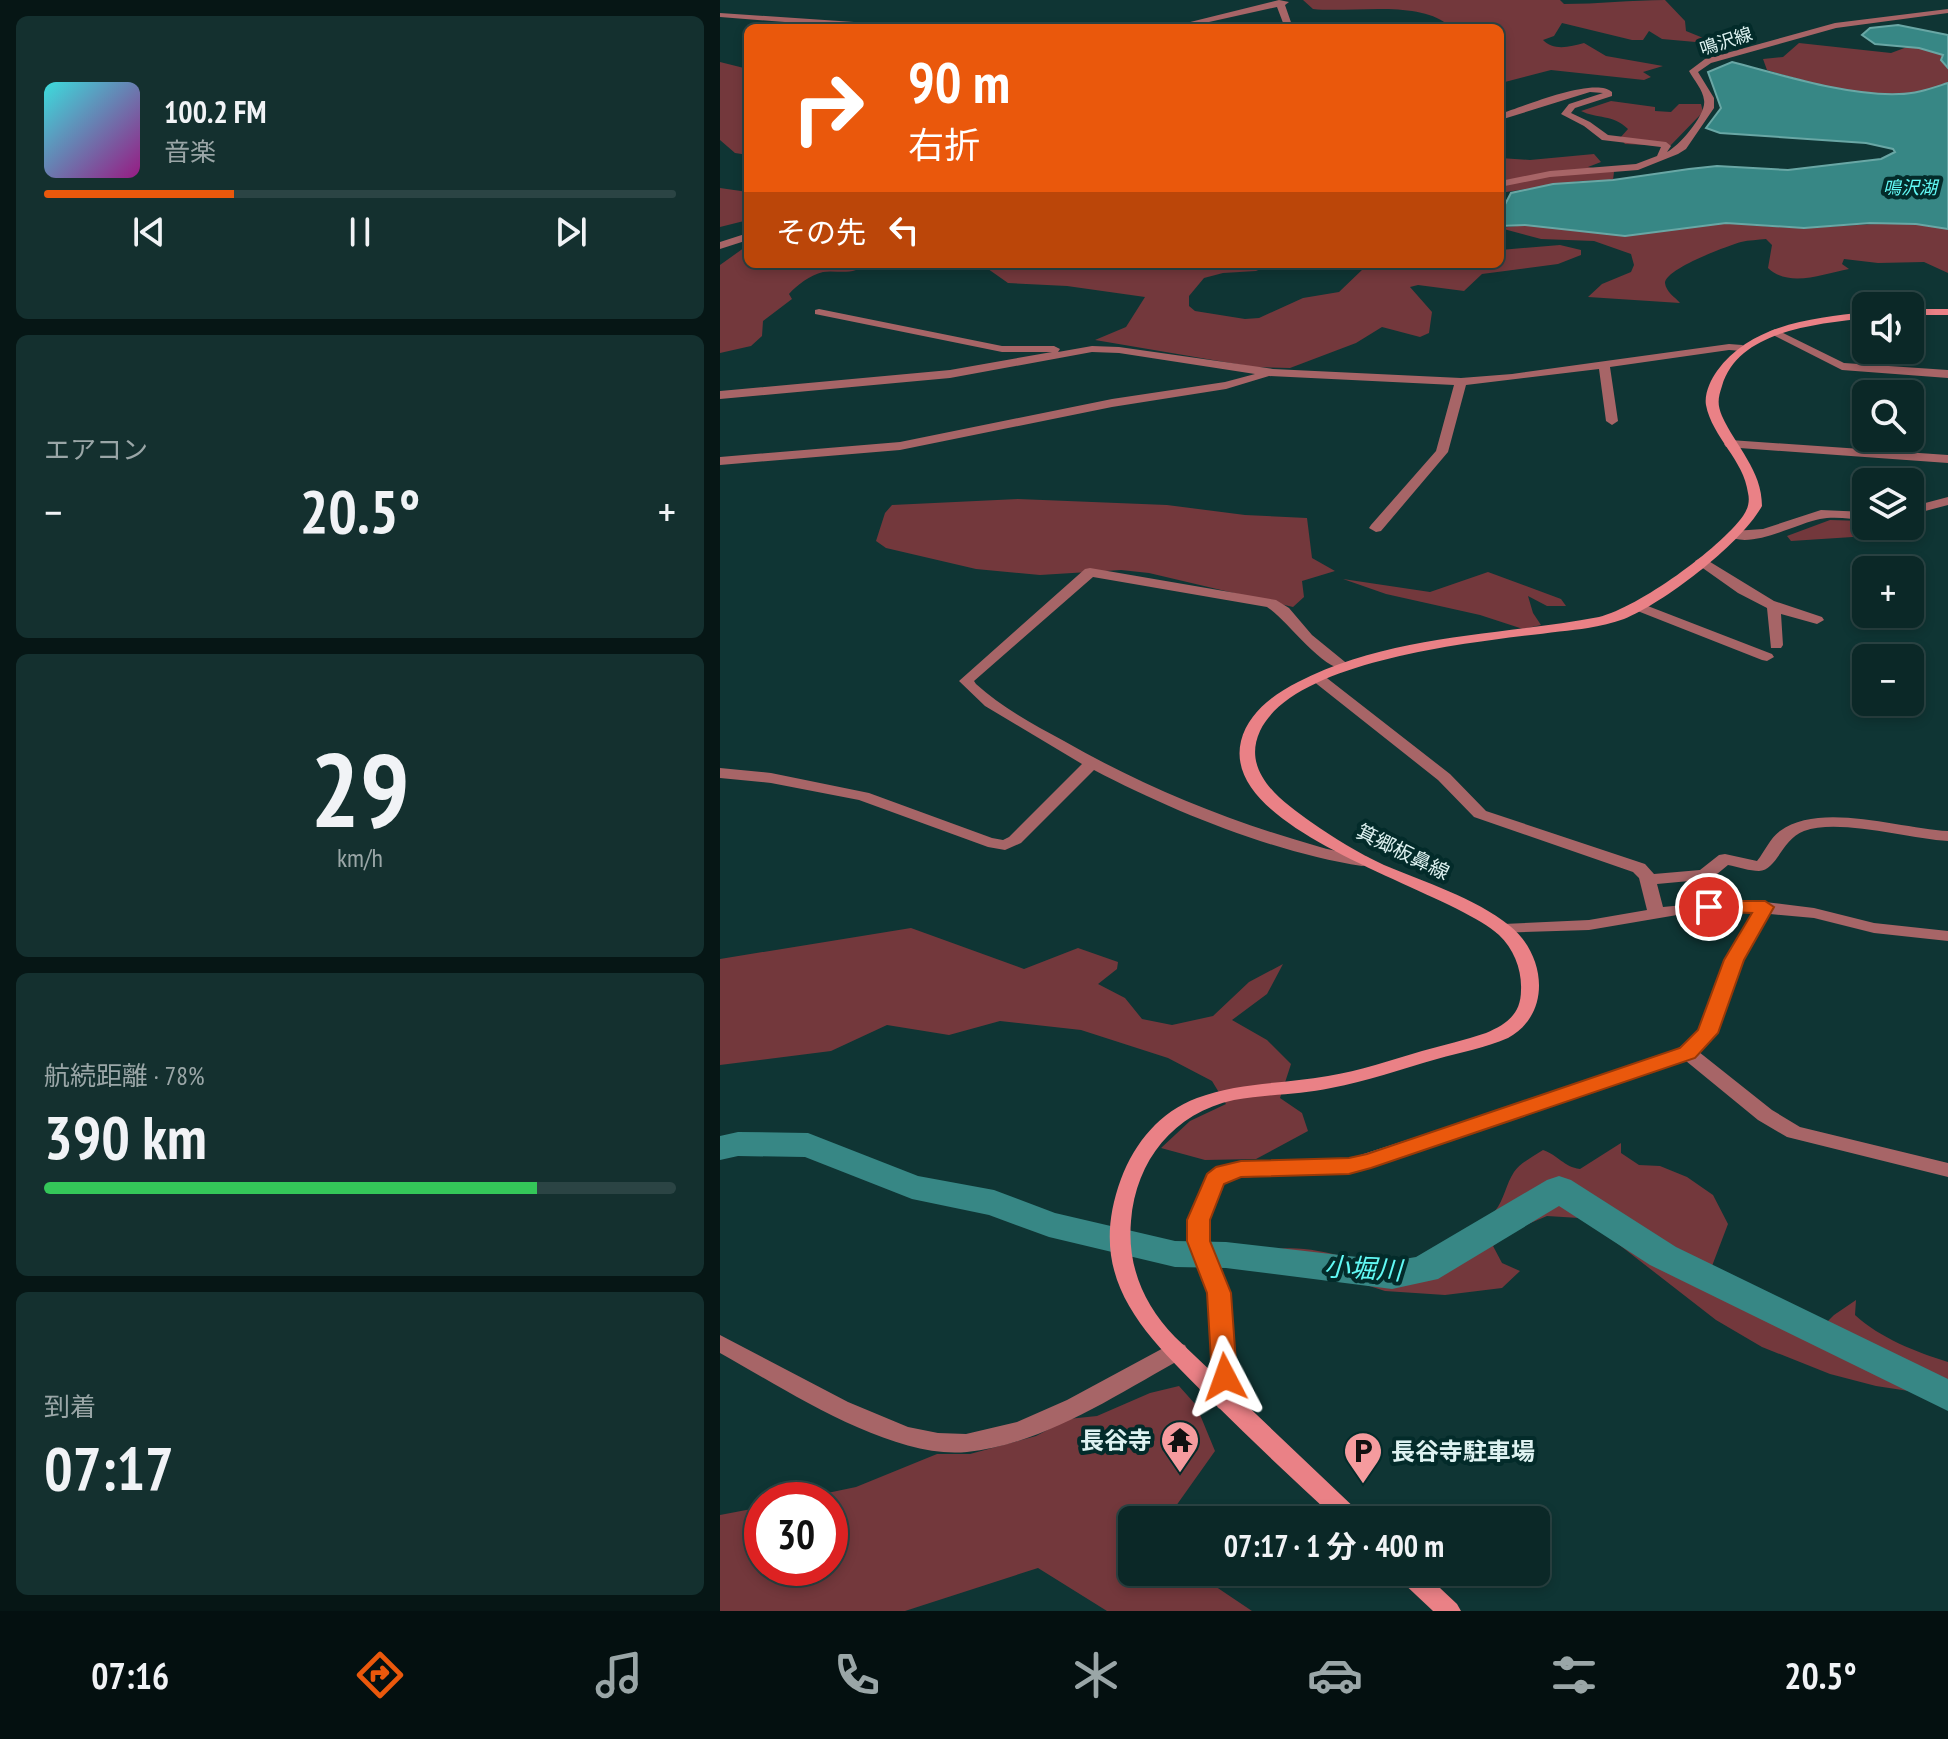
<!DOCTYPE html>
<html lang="ja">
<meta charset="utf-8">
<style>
body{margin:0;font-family:"PT Sans Narrow","Noto Sans JP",sans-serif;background:#14302f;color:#f1f3f6;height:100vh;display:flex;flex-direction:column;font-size:30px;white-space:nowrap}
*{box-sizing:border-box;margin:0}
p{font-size:26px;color:#9aa6a7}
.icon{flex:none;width:44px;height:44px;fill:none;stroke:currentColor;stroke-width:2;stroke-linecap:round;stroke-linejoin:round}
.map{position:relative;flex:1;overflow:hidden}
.panel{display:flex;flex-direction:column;gap:16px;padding:16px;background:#061615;width:720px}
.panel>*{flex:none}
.guide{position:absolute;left:24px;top:24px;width:760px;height:244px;border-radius:12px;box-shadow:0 4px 12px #0003,0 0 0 2px #2b4444;background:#ea580c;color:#fff;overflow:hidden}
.fabs{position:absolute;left:1132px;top:292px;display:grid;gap:16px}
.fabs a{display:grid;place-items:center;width:72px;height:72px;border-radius:12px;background:#0b2827;box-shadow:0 4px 12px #0003,0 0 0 2px #2b4444;font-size:40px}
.speed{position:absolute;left:24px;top:1482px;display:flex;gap:16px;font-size:40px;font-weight:700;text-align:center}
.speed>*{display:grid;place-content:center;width:104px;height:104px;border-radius:50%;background:#0b2827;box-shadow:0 4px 12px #0003,0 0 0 2px #2b4444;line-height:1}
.speed .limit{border:12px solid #d22;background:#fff;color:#111}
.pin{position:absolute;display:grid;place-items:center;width:68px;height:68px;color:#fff;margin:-34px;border:4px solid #fff;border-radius:50%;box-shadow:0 2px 8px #0007}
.me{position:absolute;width:88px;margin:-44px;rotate:356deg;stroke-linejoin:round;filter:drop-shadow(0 0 6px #0008)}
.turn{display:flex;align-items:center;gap:28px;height:168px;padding:0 32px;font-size:36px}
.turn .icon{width:104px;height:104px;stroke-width:2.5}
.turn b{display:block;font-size:56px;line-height:68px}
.then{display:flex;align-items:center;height:76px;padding:0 32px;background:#0003;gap:16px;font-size:30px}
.big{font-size:60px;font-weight:700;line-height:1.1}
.panel .widget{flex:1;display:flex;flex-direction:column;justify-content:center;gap:12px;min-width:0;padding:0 28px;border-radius:12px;background:#14302f}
.panel .dial{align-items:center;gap:0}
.dial b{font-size:104px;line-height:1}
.song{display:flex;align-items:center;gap:24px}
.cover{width:96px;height:96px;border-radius:12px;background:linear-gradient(135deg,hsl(180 70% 55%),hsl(310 70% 35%))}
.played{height:8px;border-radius:4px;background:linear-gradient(90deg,#ea580c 30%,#2b4444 30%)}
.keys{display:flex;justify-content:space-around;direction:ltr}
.heat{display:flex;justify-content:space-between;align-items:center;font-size:44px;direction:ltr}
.charge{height:12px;border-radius:6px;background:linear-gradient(90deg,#34c759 78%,#2b4444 0)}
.trip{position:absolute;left:398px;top:1506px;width:432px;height:80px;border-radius:12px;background:#0b2827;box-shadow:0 4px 12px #0003,0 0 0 2px #2b4444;font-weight:700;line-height:80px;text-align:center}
.menu{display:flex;height:128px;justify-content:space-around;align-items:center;background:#041010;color:#9aa6a7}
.menu .icon{width:56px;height:56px}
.menu .active{color:#ea580c}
.menu b{font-size:36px;color:#f1f3f6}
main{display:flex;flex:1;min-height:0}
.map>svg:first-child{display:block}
.green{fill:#73383c}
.water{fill:#378785;stroke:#69a7a5;stroke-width:2}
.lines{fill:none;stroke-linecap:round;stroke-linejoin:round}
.river{fill:#378785;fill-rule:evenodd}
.minor{fill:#a76567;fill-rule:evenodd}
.tertiary{fill:#a76567;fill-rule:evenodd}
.secondary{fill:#ea8186;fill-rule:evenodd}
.route{fill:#ea580c;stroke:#983908;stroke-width:2}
.labels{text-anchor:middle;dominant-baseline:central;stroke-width:8;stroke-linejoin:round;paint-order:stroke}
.far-street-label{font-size:18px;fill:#def2f1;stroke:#032b2a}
.far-water-label{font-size:18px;font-style:italic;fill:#62faf6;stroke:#032b2a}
.street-label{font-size:20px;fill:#def2f1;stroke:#032b2a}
.near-poi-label{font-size:24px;font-weight:bold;fill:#def2f1;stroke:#032b2a;text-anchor:end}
.near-water-label{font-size:26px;font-style:italic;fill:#62faf6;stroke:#032b2a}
</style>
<main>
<section class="panel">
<div class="widget">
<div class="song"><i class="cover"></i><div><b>100.2 FM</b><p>音楽</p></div></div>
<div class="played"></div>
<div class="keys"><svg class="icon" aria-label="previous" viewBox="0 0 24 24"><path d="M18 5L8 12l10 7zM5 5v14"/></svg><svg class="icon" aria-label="pause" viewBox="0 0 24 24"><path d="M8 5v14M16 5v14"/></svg><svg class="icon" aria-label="next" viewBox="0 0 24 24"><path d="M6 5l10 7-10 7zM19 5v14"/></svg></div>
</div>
<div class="widget"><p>エアコン</p>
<div class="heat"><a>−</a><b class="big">20.5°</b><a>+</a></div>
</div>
<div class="widget dial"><b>29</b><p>km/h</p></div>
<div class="widget"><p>航続距離 · 78%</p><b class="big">390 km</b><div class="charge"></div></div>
<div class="widget"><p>到着</p><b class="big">07:17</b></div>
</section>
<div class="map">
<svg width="1228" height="1611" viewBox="0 0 1228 1611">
<rect width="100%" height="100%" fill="#0f3534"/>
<!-- green -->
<path class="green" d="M583,0H840L844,4C878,4 911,0 945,0L965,21L966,31L998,44L942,39L929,31L923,40H912L842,23L834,36L823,40C833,51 850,47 864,43L886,56L943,66L923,72L931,77L924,80L831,70L781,83L780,28H727V24C696,0 631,13 593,9Z
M1079,43L1171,53L1187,47L1199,48L1223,55L1228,68V83C1214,87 1200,93 1185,94C1144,98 1086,82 1047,70L1043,59L1063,57Z
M0,62L28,69V155L15,153L0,140Z
M891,101L935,107V111L951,112L959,104H981L983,112L950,146L905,144L900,138L908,129C893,114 877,119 861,111Z
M874,154L881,162L868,167L894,172L893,180L860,181L780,193V158L810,160Z
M0,188L28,192V220L0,227Z
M1006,223C1032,225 1060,228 1086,228C1134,226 1181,219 1228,229V273L1204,262L1158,263L1124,259L1122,264L1129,269C1103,274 1069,288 1048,268L1052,245L1046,239C1038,240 1029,240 1021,242C1007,246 945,269 945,283C946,292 955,297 960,303L868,297L882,284L911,272L914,265L911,254L874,241L821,239L780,228L805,225L905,236Z
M28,245V264L137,266L136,270C124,274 114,270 103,272C90,275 77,285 69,294L72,299L43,321L42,336L31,346L0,353V265Z
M840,245L861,250V255L838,264L762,274L744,291L698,285L690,287L712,312L709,333L700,337L662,327L636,343L570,368L534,367L375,340L406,327L425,297L347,286L288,283L261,264H611H552L536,271L503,273L484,278L469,296V306L475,311L525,319L539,318L583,298L619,292L643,269L691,268L693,264H780V250Z
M298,499L447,505L525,515L587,518L592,558L615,571L582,581L584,597L573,607L429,573L401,570L320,575L256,569L166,548L156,541L165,513L172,505Z
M1110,520L1144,521L1146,526H1165L1148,536L1071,541L1067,536Z
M768,572L841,599L846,606H827L808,596L813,613L821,625L803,629L760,615L666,594L623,579L710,592Z
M191,928L304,969L358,948L398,962L397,969L378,984L405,998L422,1019L452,1025L493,1016L529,982L563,964L547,994L512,1020L547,1040L571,1064L560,1098L582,1113L588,1131L536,1159L485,1160L441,1148L470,1121L506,1104L492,1081L448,1058L361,1030L280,1021L229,1035L167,1025L111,1051L0,1065V959Z
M901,1143V1153L919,1165L940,1166L967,1177L993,1195L1008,1224L992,1266L1097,1332L1114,1315L1136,1300L1135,1315C1160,1338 1196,1352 1228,1362V1397L1156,1386L1110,1374L1042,1347L996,1320L884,1233L859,1218L827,1216L796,1229L773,1246L782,1263L800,1271L782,1288L725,1295L665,1291L640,1283L539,1271L528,1267L523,1261C581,1225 648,1278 698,1263C712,1258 767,1222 775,1211C784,1200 786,1184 794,1172C800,1163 814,1156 823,1150C838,1155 844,1167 860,1169Z
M459,1386L476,1405L495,1451L446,1520H412V1572H474L532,1611H387L318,1568L185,1611H0V1515L42,1507V1568H110V1500H74L136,1487L217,1454H250L316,1436L348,1419L377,1416L430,1393Z"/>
<!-- water -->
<path class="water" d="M1178,25L1228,35V68L1221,60L1223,55L1199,48L1155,44L1142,35L1150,28Z
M1012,62C1062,75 1127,96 1179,94C1196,94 1212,88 1228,83V229L1196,224L1150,223L1084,228L1006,223L905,236L805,225L780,226V214L791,193L833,184L893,180L969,169L997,166L1068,170L1161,159L1175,152L1173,149L1146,143L1000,133L986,128L1001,108L988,72Z"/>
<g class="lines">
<!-- river -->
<path class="river" d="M18,1132L88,1133L198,1176L274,1190L335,1213L455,1241L506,1242L672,1261L696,1257L827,1180L839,1176L851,1180L956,1247L1228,1379V1411L930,1265L839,1206L718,1279L672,1289L506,1268L455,1267L329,1237L269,1215L192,1199L85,1157L18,1156L0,1160V1136Z"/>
<!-- minor -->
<path class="minor" d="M559,0L569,2L565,5L573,28H565L557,7L462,28H446Z
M1228,9V13L1116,28L991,63L978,72L994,98V108L966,149L958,154L918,170L830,177L780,187V181L830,171L916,164L937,156L941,147L882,140L864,126L841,114L849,104L883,93L870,92L780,120V114C802,107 875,76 892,92V96L855,108L851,113L870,122L888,135L946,142L951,146L947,152C959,146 987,114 984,100C983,90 974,80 969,71L985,59L1115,23Z
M0,13L178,25L182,28H143L0,17Z
M28,233V240L0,249V242Z
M99,309L282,346H334L340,349L338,352L372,346L399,347L553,369L741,378L792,374L1009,344L1022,345L1028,348L1022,351L1009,350L890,367L898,421L892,425L886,421L879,369L746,385L728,452L661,531L656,532L649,528L651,525L716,451L734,385L549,376L506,389L392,407L180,450L0,465V457L180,442L392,399L505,382L535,374L399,353L372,352L230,378L0,399V391L230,370L332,352H282L95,314V310Z
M1055,329L1124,363L1228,370V378L1122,370L1051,334L1049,332Z
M1010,440L1228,455V463L1006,447L1004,444Z
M1228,497V505L1190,515V507Z
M1101,510L1146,512V520C1132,519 1114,516 1100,519C1077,523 1029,551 1007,535L1014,531L1043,529Z
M982,557L1054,601L1102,617L1104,620L1097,624L1061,614L1063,645L1061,648H1051L1047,608L1018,593L977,564L975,561Z
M370,568L556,600L569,608L592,635L630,666L628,669C603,673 568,620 547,607L373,577L254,681L256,684C281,707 314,725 344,741C424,787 511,822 600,847C616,852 632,853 648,857L650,861L648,865L642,866C555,853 452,811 374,770L301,843L285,850L268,847L139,800L51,783L0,778V768L51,773L149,793L272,838L283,840L289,837L362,764L265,706L239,681L365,569Z
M920,603L1052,654L1054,657L1047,661L1042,660L915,610L913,607Z
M598,674L603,675L730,774L766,811L925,864L934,874L980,870L999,855L1005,854L1037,861C1045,851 1050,838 1060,831C1100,801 1182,829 1228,831V841C1189,839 1119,818 1084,831C1062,839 1057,870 1039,871C1030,871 1018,867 1008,865L991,879L937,884L943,907L1016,900L1045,902L1094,908L1154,923L1228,931V941L1154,933L1094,918L1050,914C1040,930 1029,946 1022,963C1010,991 1005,1034 979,1052L1052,1110L1080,1127L1228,1163V1177L1067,1137L1038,1120L966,1061L629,1173L510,1178L503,1183L488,1220L489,1241L509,1293L517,1402L514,1408L506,1411L498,1408L495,1402L489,1293L469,1241L468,1220L485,1179L497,1167L521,1162L628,1159L950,1055L978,1032L1005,960L1034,912L1016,910L963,914L869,930L777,933L774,929L783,924L869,920L927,910L919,878L913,872L754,817L718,780L593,681L591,678Z"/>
<!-- tertiary -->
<path class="tertiary" d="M0,1335L128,1402L188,1427L218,1433L246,1434L297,1422L347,1400L449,1345L457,1343L465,1345L468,1351L465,1357C397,1394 325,1444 247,1452C171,1460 65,1389 0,1353Z"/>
<!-- secondary -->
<path class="secondary" d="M1190,309H1228V315H1190Z
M1146,312V318C1098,324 1018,330 1002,386C998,398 997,404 1002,416C1016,447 1042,470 1042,506C1021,544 944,603 904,619C893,623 880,626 868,628C791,639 578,652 540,731C521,772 561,801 591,822C614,838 638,853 664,865C706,883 754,897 790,926C826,955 832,1014 788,1038C765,1048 741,1052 717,1059C682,1069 647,1081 611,1088C579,1095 546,1094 514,1100C454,1113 416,1160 411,1221C407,1266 424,1305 455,1337L640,1513L643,1520H617C575,1481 534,1443 494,1403C428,1337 363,1282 401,1179C415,1142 440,1112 477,1098C519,1082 564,1084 608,1076C640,1071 671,1060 702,1051C723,1045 745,1040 766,1033C787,1024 801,1014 801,990C802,970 794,949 779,935C729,889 499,833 521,741C528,713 554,694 578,682C672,634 778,636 879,617C919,607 999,549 1023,516C1028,509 1030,501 1028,493C1024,460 992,437 986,405C984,394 991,379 997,371C1031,324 1093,318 1146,312Z
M675,1572H703L737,1604L741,1611H713L679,1579Z"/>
</g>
<!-- route -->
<path class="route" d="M989,901H1045L1054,907L1024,960L998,1033L975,1058L651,1168L629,1174L521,1177L504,1184L490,1220V1241L511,1293L517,1377L513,1384L505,1387L496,1384L492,1377L487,1293L467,1241V1220L487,1174L496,1167L521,1161L629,1158L647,1154L960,1048L978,1030L1004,960L1032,913L982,911L980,907Z"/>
<!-- icons -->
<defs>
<g id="temple-pin" transform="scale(2)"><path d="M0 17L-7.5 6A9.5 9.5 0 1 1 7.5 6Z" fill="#f59b9e" stroke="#032b2a"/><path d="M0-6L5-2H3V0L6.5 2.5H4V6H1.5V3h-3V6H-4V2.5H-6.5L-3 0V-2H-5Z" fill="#111"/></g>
<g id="parking-pin" transform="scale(2)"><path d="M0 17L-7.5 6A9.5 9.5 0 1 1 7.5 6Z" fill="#f59b9e" stroke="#032b2a"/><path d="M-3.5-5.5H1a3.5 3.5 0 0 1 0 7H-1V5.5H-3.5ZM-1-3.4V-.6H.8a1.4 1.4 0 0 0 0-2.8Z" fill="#111"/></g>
</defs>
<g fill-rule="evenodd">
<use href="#temple-pin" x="460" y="1440"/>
<use href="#parking-pin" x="643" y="1451"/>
</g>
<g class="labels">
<!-- far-street labels -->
<g class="far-street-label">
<text transform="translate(1006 41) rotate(-18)">鳴沢線</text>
</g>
<!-- far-water labels -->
<g class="far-water-label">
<text x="1190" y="187">鳴沢湖</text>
</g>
<!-- street labels -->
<g class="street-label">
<text transform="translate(683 852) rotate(26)">箕郷板鼻線</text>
</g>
<!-- near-poi labels -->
<g class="near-poi-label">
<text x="432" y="1440">長谷寺</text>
<text x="671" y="1451" text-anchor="start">長谷寺駐車場</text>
</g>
<!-- near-water labels -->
<g class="near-water-label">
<text transform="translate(643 1268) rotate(3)">小堀川</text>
</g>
</g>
</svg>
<div class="fabs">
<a><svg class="icon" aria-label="sound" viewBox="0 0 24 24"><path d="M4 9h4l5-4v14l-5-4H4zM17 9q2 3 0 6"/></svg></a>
<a><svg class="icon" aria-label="search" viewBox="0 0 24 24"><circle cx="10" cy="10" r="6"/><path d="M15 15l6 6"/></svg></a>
<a><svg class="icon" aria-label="layers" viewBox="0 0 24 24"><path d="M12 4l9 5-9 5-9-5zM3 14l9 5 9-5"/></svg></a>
<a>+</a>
<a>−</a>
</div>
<div class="speed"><div class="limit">30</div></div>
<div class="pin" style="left:989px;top:907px;background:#d93025"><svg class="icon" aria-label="arrive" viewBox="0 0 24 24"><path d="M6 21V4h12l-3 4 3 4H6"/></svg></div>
<svg class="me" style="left:505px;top:1377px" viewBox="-20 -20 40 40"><path d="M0-17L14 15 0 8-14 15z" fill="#ea580c" stroke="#fff" stroke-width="4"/></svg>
<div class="trip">07:17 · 1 分 · 400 m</div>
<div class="guide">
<div class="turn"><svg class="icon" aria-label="right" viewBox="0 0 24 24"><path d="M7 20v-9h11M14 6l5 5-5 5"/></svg><div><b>90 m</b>右折</div></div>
<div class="then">その先<svg class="icon" aria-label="left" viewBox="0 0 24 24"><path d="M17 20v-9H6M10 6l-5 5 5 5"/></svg></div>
</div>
</div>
</main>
<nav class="menu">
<b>07:16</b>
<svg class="icon active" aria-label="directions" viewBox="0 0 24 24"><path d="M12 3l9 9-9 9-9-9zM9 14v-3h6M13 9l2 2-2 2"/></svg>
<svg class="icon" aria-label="music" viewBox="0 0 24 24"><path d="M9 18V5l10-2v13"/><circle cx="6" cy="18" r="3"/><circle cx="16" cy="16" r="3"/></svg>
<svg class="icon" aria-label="phone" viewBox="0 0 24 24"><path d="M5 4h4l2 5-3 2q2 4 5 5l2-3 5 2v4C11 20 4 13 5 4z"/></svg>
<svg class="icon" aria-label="climate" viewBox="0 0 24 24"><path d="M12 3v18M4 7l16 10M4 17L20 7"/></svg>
<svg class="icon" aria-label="car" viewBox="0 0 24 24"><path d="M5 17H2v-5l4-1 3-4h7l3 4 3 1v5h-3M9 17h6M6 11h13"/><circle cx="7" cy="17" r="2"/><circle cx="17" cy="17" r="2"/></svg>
<svg class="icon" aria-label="filters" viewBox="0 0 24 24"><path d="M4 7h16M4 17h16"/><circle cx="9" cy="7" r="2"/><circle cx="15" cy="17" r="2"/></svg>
<b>20.5°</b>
</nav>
